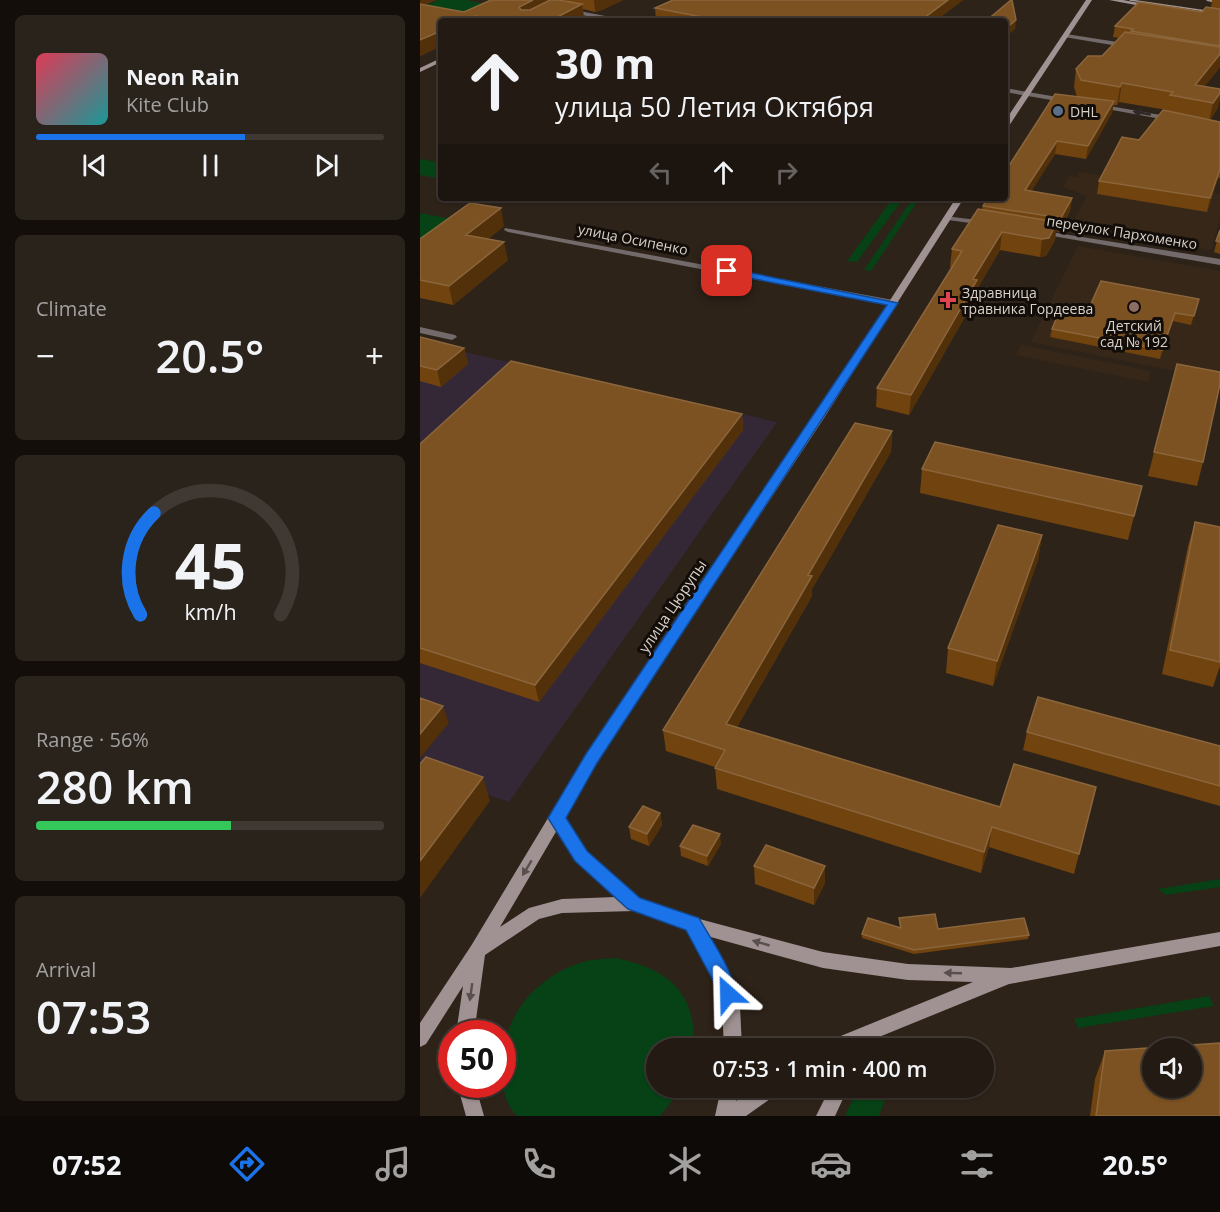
<!DOCTYPE html>
<meta charset="utf-8">
<style>
body{margin:0;font-family:"Open Sans",sans-serif;background:#2a231c;color:#f1f3f6;height:100vh;display:flex;flex-direction:column;font-size:22px;white-space:nowrap}
*{box-sizing:border-box;margin:0}
p{font-size:20px;color:#a2a1a0}
.icon{flex:none;width:33px;height:33px;fill:none;stroke:currentColor;stroke-width:2;stroke-linecap:round;stroke-linejoin:round}
.map{position:relative;flex:1;overflow:hidden}
.panel{display:flex;flex-direction:column;gap:15px;padding:15px;background:#130e0a;width:420px}
.panel>*{flex:none}
.top-card{position:absolute;left:18px;top:18px;width:570px;height:183px;border-radius:6px;box-shadow:0 2px 4px #0004,0 0 0 2px #3f3833;background:#221a13;color:#f1f3f6;overflow:hidden}
.buttons{position:absolute;left:722px;top:1038px;display:grid;gap:12px}
.buttons a{display:grid;place-items:center;width:60px;height:60px;border-radius:50%;background:#221a13;box-shadow:0 2px 4px #0004,0 0 0 2px #3f3833;font-size:30px}
.speed{position:absolute;left:18px;top:1020px;display:flex;gap:12px;font-size:30px;font-weight:700;text-align:center}
.speed>*{display:grid;place-content:center;width:78px;height:78px;border-radius:50%;background:#221a13;box-shadow:0 2px 4px #0004,0 0 0 2px #3f3833;line-height:1}
.speed .limit{border:9px solid #d22;background:#fff;color:#111}
.pin{position:absolute;display:grid;place-items:center;width:51px;height:51px;color:#fff;margin:-26px;border-radius:12px;box-shadow:0 3px 9px #0006}
.me{position:absolute;width:66px;margin:-33px;rotate:335deg;stroke-linejoin:round;filter:drop-shadow(0 0 4px #0008)}
.turn{display:flex;align-items:center;gap:21px;height:126px;padding:0 18px;font-size:27px}
.turn .icon{width:78px;height:78px;stroke-width:2.5}
.turn b{display:block;font-size:42px;line-height:51px}
.lanes{display:flex;align-items:center;height:57px;padding:0 18px;background:#0003;justify-content:center;gap:30px;direction:ltr}
.lanes .off{opacity:.35}
.big{font-size:45px;font-weight:600;line-height:1.1}
.panel .widget{flex:1;display:flex;flex-direction:column;justify-content:center;gap:9px;min-width:0;padding:0 21px;border-radius:9px;background:#2a231c}
.panel .dial{align-items:center;gap:0}
.dial svg{height:156px;overflow:visible;fill:none;stroke:#3f3833;stroke-width:7;stroke-linecap:round;text-anchor:middle}
.dial text{fill:#f1f3f6;stroke:none}
.song{display:flex;align-items:center;gap:18px}
.cover{width:72px;height:72px;border-radius:9px;background:linear-gradient(135deg,hsl(350 70% 55%),hsl(180 70% 35%))}
.played{height:6px;border-radius:3px;background:linear-gradient(90deg,#1a73e8 60%,#3f3833 60%)}
.keys{display:flex;justify-content:space-around;direction:ltr}
.heat{display:flex;justify-content:space-between;align-items:center;font-size:33px;direction:ltr}
.charge{height:9px;border-radius:4px;background:linear-gradient(90deg,#34c759 56%,#3f3833 0)}
.trip{position:absolute;left:226px;top:1038px;width:348px;height:60px;border-radius:30px;background:#221a13;box-shadow:0 2px 4px #0004,0 0 0 2px #3f3833;font-weight:600;line-height:60px;text-align:center}
.dock{display:flex;height:96px;justify-content:space-around;align-items:center;background:#0e0a08;color:#a2a1a0}
.dock .icon{width:42px;height:42px}
.dock .current{color:#1a73e8}
.dock b{font-size:27px;color:#f1f3f6}
main{display:flex;flex:1;min-height:0}
.map>svg:first-child{display:block}
.commercial{fill:#342836}
.built{fill:#372718}
.green{fill:#064215}
.lines{fill:none;stroke-linecap:round;stroke-linejoin:round}
.street{fill:#736a6b;fill-rule:evenodd}
.secondary{fill:#a09293;fill-rule:evenodd}
.tram{stroke:#a0978f;stroke-width:1.5}
.wall{fill:#71430e}
.shaded-wall{fill:#51300a}
.building{fill:#7c5222;stroke:#8b663d;stroke-width:1.5;fill-rule:evenodd}
.oneway{fill:#2f2926}
.oneway2{fill:#59504e}
.route{fill:#1a73e8;stroke:#114b97;stroke-width:1.5}
.service-dot{fill:#5c6f8a;stroke:#120d09;stroke-width:2}
.health-dot{fill:#e0444e;stroke:#120d09;stroke-width:2}
.education-dot{fill:#8d6e63;stroke:#120d09;stroke-width:2}
.labels{text-anchor:middle;dominant-baseline:central;stroke-width:6;stroke-linejoin:round;paint-order:stroke}
.far-poi-label{font-size:14px;fill:#d9d1ca;stroke:#120d09;text-anchor:start}
.far-street-label{font-size:14px;fill:#d9d1ca;stroke:#120d09}
.street-label{font-size:15px;fill:#d9d1ca;stroke:#120d09}
</style>
<main>
<section class="panel">
<div class="widget">
<div class="song"><i class="cover"></i><div><b>Neon Rain</b><p>Kite Club</p></div></div>
<div class="played"></div>
<div class="keys"><svg class="icon" aria-label="previous" viewBox="0 0 24 24"><path d="M18 5L8 12l10 7zM5 5v14"/></svg><svg class="icon" aria-label="pause" viewBox="0 0 24 24"><path d="M8 5v14M16 5v14"/></svg><svg class="icon" aria-label="next" viewBox="0 0 24 24"><path d="M6 5l10 7-10 7zM19 5v14"/></svg></div>
</div>
<div class="widget"><p>Climate</p>
<div class="heat"><a>−</a><b class="big">20.5°</b><a>+</a></div>
</div>
<div class="widget dial"><svg viewBox="0 0 100 80">
<path d="M14 69A42 42 0 1 1 86 69"/>
<path d="M14 69A42 42 0 0 1 21 17" stroke="#1a73e8"/>
<text x="50" y="56" font-size="32" font-weight="700">45</text>
<text x="50" y="72" font-size="11">km/h</text>
</svg></div>
<div class="widget"><p>Range · 56%</p><b class="big">280 km</b><div class="charge"></div></div>
<div class="widget"><p>Arrival</p><b class="big">07:53</b></div>
</section>
<div class="map">
<svg width="800" height="1116" viewBox="0 0 800 1116">
<rect width="100%" height="100%" fill="#2e2319"/>
<!-- commercial -->
<path class="commercial" d="M0,342L357,422L89,802L0,771Z"/>
<!-- built -->
<path class="built" d="M660,172L800,194V219L791,250L650,227L667,196L643,187L649,176L657,177Z
M658,246L800,271V380L611,342Z
M601,345L731,371L728,382L596,355Z"/>
<!-- green -->
<path class="green" d="M18,0H46L67,4L21,21L0,8Z
M0,159L21,163V179L0,175Z
M473,198L482,200L437,262L427,261Z
M491,201L497,202L451,271L444,270Z
M0,213L31,219L0,242Z
M800,879V887L746,895L738,889Z
M195,958C247,968 277,992 274,1048H237V1088H262L240,1116H97C83,1101 82,1084 82,1066C82,1017 116,976 163,962C173,959 185,959 195,958Z
M789,996L794,1006L658,1028L654,1019Z
M438,1088H469L459,1116H425Z"/>
<g class="lines">
<!-- street -->
<path class="street" d="M149,9L201,19L204,21H192L147,12Z
M646,34L710,44L713,46L710,48L644,37Z
M585,88L649,99L652,101L649,103L585,92Z
M678,104L752,117L755,119L752,121L676,107V105Z
M525,216L565,221L569,223L565,225L528,220H525Z
M85,228L473,300L478,303L473,306L88,232L84,230Z
M618,230L800,259V265L621,234L617,232Z
M0,327L35,335L37,337L32,340L0,333Z"/>
<!-- secondary -->
<path class="secondary" d="M666,0H672L589,126L585,128V121Z
M689,0H703L735,6L732,8Z
M786,0H800V4L787,1Z
M21,58V62L0,72V68Z
M536,198H544L404,418L176,763L144,817L166,851L219,899L272,917L403,952L488,964L591,968L800,932V946L589,984L432,1048H403L406,1042L553,982L488,980L403,968L287,936L312,982L320,1006L322,1048H304L302,1006L296,984L266,929L214,911L142,913L119,919L65,955L54,1034H36L43,986L6,1044L0,1047V1023L51,946L166,755L394,418ZM137,830L156,861L196,897L142,899L109,908L80,927Z
M37,1084H55L64,1116H46Z
M301,1088H319L316,1101L336,1088H360L357,1094L326,1116H295Z
M410,1088H428L415,1116H396Z"/>
<!-- tram -->
<path class="tram" d="M710,0L800,13"/>
</g>
<!-- wall -->
<path class="wall" d="M0,0H16L4,5L44,12L146,1L145,0H203L182,10L175,12L163,9L164,18L158,21H21V46L0,56Z
M253,0H543L515,21L236,20L235,8Z
M792,0H800V67L784,87L798,108L790,120L800,122V178H798L787,212L677,194L679,181L747,110L699,102L697,105H694L692,113L666,159L635,154L611,191L652,198L650,211L639,232L636,231L635,240L626,256L620,257L580,250L556,291L555,299L489,415L456,407L457,388L532,267H530L532,249L562,210L563,206L657,97L654,87L656,69L682,56L700,38L693,37L695,26L782,12L791,8Z
M84,226L68,239L88,260L33,305L0,298V239Z
M800,230V254L794,252Z
M779,299L771,325L753,321L740,359L630,337L632,329L665,317Z
M0,337L44,348L48,364L21,387L0,381Z
M322,414L323,430L119,702L0,663V444Z
M472,431L471,452L392,589V596L317,727L580,807L676,787L654,874L569,847L561,873L297,789L295,767L246,751L243,730Z
M734,452L783,462L777,486L728,476Z
M502,469L722,486L708,540L500,493Z
M775,522L800,527V666L793,687L742,674L768,546Z
M622,535L618,560L573,686L526,673L528,648Z
M607,732L800,746V806L603,750Z
M240,813L242,825L229,846L211,839L209,827Z
M301,844L288,866L261,856L260,846Z
M334,866L405,883L394,905L335,884Z
M479,918L518,929L609,935L608,939L494,954L442,938V934L480,928Z
M685,1051L800,1116H670L675,1079Z"/>
<!-- shaded-wall -->
<path class="shaded-wall" d="M0,0H16L0,6Z
M113,0H142L101,21L99,7Z
M174,0H203L182,10L175,12Z
M528,0H543L515,21H500Z
M162,4L164,18L158,21H130Z
M55,16L56,21H44Z
M596,20L595,29L585,38V29Z
M21,31V46L0,56V40Z
M800,54V67L774,100L775,85Z
M702,83L699,102L697,105L700,87Z
M800,93V99L798,108L789,122L793,103Z
M694,101L692,113L666,159L668,146Z
M637,141L635,154L604,203L605,190Z
M800,169L798,178L787,212L790,198Z
M652,198L650,211L639,232L641,218Z
M81,208L84,226L50,253L46,235Z
M637,222L635,240L626,256L620,257L622,239Z
M582,232L580,250L556,291L555,299L489,415L491,395L553,279Z
M84,242L88,260L33,305L29,286Z
M755,313L753,321L740,359L742,350Z
M44,348L48,364L21,387L17,370Z
M322,414L323,430L119,702L115,685Z
M472,431L471,452L392,589V596L307,745L306,724L388,575Z
M622,535L618,560L573,686L577,661Z
M23,706L29,723L0,758V734Z
M63,777L70,801L0,898V861Z
M240,813L242,825L229,846L227,834Z
M572,827L569,847L561,873L564,852Z
M300,834L301,844L288,866L287,856Z
M405,866V883L394,905V888Z"/>
<!-- building -->
<path class="building" d="M71,0H113L99,7L101,10H110L130,0H139L162,4L130,21H85L55,16L44,21H21V31L0,40V4L44,12Z
M253,0H528L500,21H297L298,20L235,8Z
M591,0H592L596,20L585,29V21H566Z
M719,2L782,12L786,7L800,9V46L711,31L713,29L695,26Z
M705,32L800,47V54L775,85L800,89V93L793,103L750,95L753,92L702,83L700,87L661,80L656,69L668,56H682Z
M635,94L694,101L668,146L637,141L605,190L652,198L641,218L563,206L568,198H585V172Z
M743,110L800,122V169L790,198L679,181L702,137L719,140Z
M50,203L81,208L46,235L84,242L29,286L0,280V239Z
M558,209L637,222L629,238L622,239L582,232L553,279L557,280L491,395L457,388L542,251L532,249Z
M800,230V242L796,241Z
M681,281L779,299L774,316L755,313L742,350L632,329L639,312L665,317Z
M0,337L44,348L17,370L0,366Z
M91,361L322,414L115,685L0,648V444Z
M757,364L800,372V384L783,462L734,452Z
M435,423L472,431L388,575L392,576L306,724L580,807L594,764L676,787L659,854L572,827L564,852L295,768L305,750L243,730Z
M515,442L722,486L714,516L502,469Z
M775,522L800,527V662L750,650Z
M578,525L622,535L577,661L528,648Z
M618,697L800,746V786L607,732Z
M0,698L23,706L0,734Z
M6,757L63,777L0,861V764Z
M223,806L240,813L227,834L209,827Z
M273,825L300,834L287,856L260,846Z
M346,845L405,866L394,888L334,866Z
M515,914L518,929L604,918L609,935L494,950L442,934L448,918L481,928L479,918Z
M800,1043V1116H676L685,1051ZM732,1048H771V1088H732Z"/>
<!-- one-way arrows -->
<defs><path id="oneway-solid" d="M-6-.8H1V-3.2L6.5 0L1 3.2V.8H-6Z" transform="scale(1.5)"/></defs>
<use class="oneway" href="#oneway-solid" transform="translate(722 113) rotate(-170)"/>
<g class="oneway2">
<use href="#oneway-solid" transform="translate(107 868) rotate(121)"/>
<use href="#oneway-solid" transform="translate(341 943) rotate(-164)"/>
<use href="#oneway-solid" transform="translate(533 973) rotate(-178)"/>
<use href="#oneway-solid" transform="translate(51 992) rotate(98)"/>
</g>
<!-- route -->
<path class="route" d="M307,268L478,303L177,763L146,818L167,851L220,898L279,918C288,935 322,983 314,1000L308,1003L301,1000L295,984L266,930L208,909L155,861L128,818L166,754L467,305L304,273L302,271Z"/>
<!-- markers -->
<circle class="service-dot" cx="638" cy="111" r="6"/>
<path class="health-dot" d="M525 291h6v6h6v6h-6v6h-6v-6h-6v-6h6z"/>
<circle class="education-dot" cx="714" cy="307" r="6"/>
<g class="labels">
<!-- far-poi labels -->
<g class="far-poi-label">
<text x="650" y="111">DHL</text>
<text x="542" y="292">Здравница<tspan x="542" dy="16">травника Гордеева</tspan></text>
<text x="714" y="325" text-anchor="middle">Детский<tspan x="714" dy="16">сад № 192</tspan></text>
</g>
<!-- far-street labels -->
<g class="far-street-label">
<text transform="translate(702 232) rotate(9)">переулок Пархоменко</text>
<text transform="translate(213 239) rotate(11)">улица Осипенко</text>
</g>
<!-- street labels -->
<g class="street-label">
<text transform="translate(252 606) rotate(-56)">улица Цюрупы</text>
</g>
</g>
</svg>
<div class="buttons">
<a><svg class="icon" aria-label="sound" viewBox="0 0 24 24"><path d="M4 9h4l5-4v14l-5-4H4zM17 9q2 3 0 6"/></svg></a>
</div>
<div class="speed"><div class="limit">50</div></div>
<div class="pin" style="left:307px;top:271px;background:#d93025"><svg class="icon" aria-label="arrive" viewBox="0 0 24 24"><path d="M6 21V4h12l-3 4 3 4H6"/></svg></div>
<svg class="me" style="left:308px;top:994px" viewBox="-20 -20 40 40"><path d="M0-17L14 15 0 8-14 15z" fill="#1a73e8" stroke="#fff" stroke-width="4"/></svg>
<div class="trip">07:53 · 1 min · 400 m</div>
<div class="top-card">
<div class="turn"><svg class="icon" aria-label="ahead" viewBox="0 0 24 24"><path d="M12 20V5M6 11l6-6 6 6"/></svg><div><b>30 m</b>улица 50 Летия Октября</div></div>
<div class="lanes"><svg class="icon off" aria-label="left" viewBox="0 0 24 24"><path d="M17 20v-9H6M10 6l-5 5 5 5"/></svg><svg class="icon" aria-label="ahead" viewBox="0 0 24 24"><path d="M12 20V5M6 11l6-6 6 6"/></svg><svg class="icon off" aria-label="right" viewBox="0 0 24 24"><path d="M7 20v-9h11M14 6l5 5-5 5"/></svg></div>
</div>
</div>
</main>
<nav class="dock">
<b>07:52</b>
<svg class="icon current" aria-label="directions" viewBox="0 0 24 24"><path d="M12 3l9 9-9 9-9-9zM9 14v-3h6M13 9l2 2-2 2"/></svg>
<svg class="icon" aria-label="music" viewBox="0 0 24 24"><path d="M9 18V5l10-2v13"/><circle cx="6" cy="18" r="3"/><circle cx="16" cy="16" r="3"/></svg>
<svg class="icon" aria-label="phone" viewBox="0 0 24 24"><path d="M5 4h4l2 5-3 2q2 4 5 5l2-3 5 2v4C11 20 4 13 5 4z"/></svg>
<svg class="icon" aria-label="climate" viewBox="0 0 24 24"><path d="M12 3v18M4 7l16 10M4 17L20 7"/></svg>
<svg class="icon" aria-label="car" viewBox="0 0 24 24"><path d="M5 17H2v-5l4-1 3-4h7l3 4 3 1v5h-3M9 17h6M6 11h13"/><circle cx="7" cy="17" r="2"/><circle cx="17" cy="17" r="2"/></svg>
<svg class="icon" aria-label="filters" viewBox="0 0 24 24"><path d="M4 7h16M4 17h16"/><circle cx="9" cy="7" r="2"/><circle cx="15" cy="17" r="2"/></svg>
<b>20.5°</b>
</nav>
